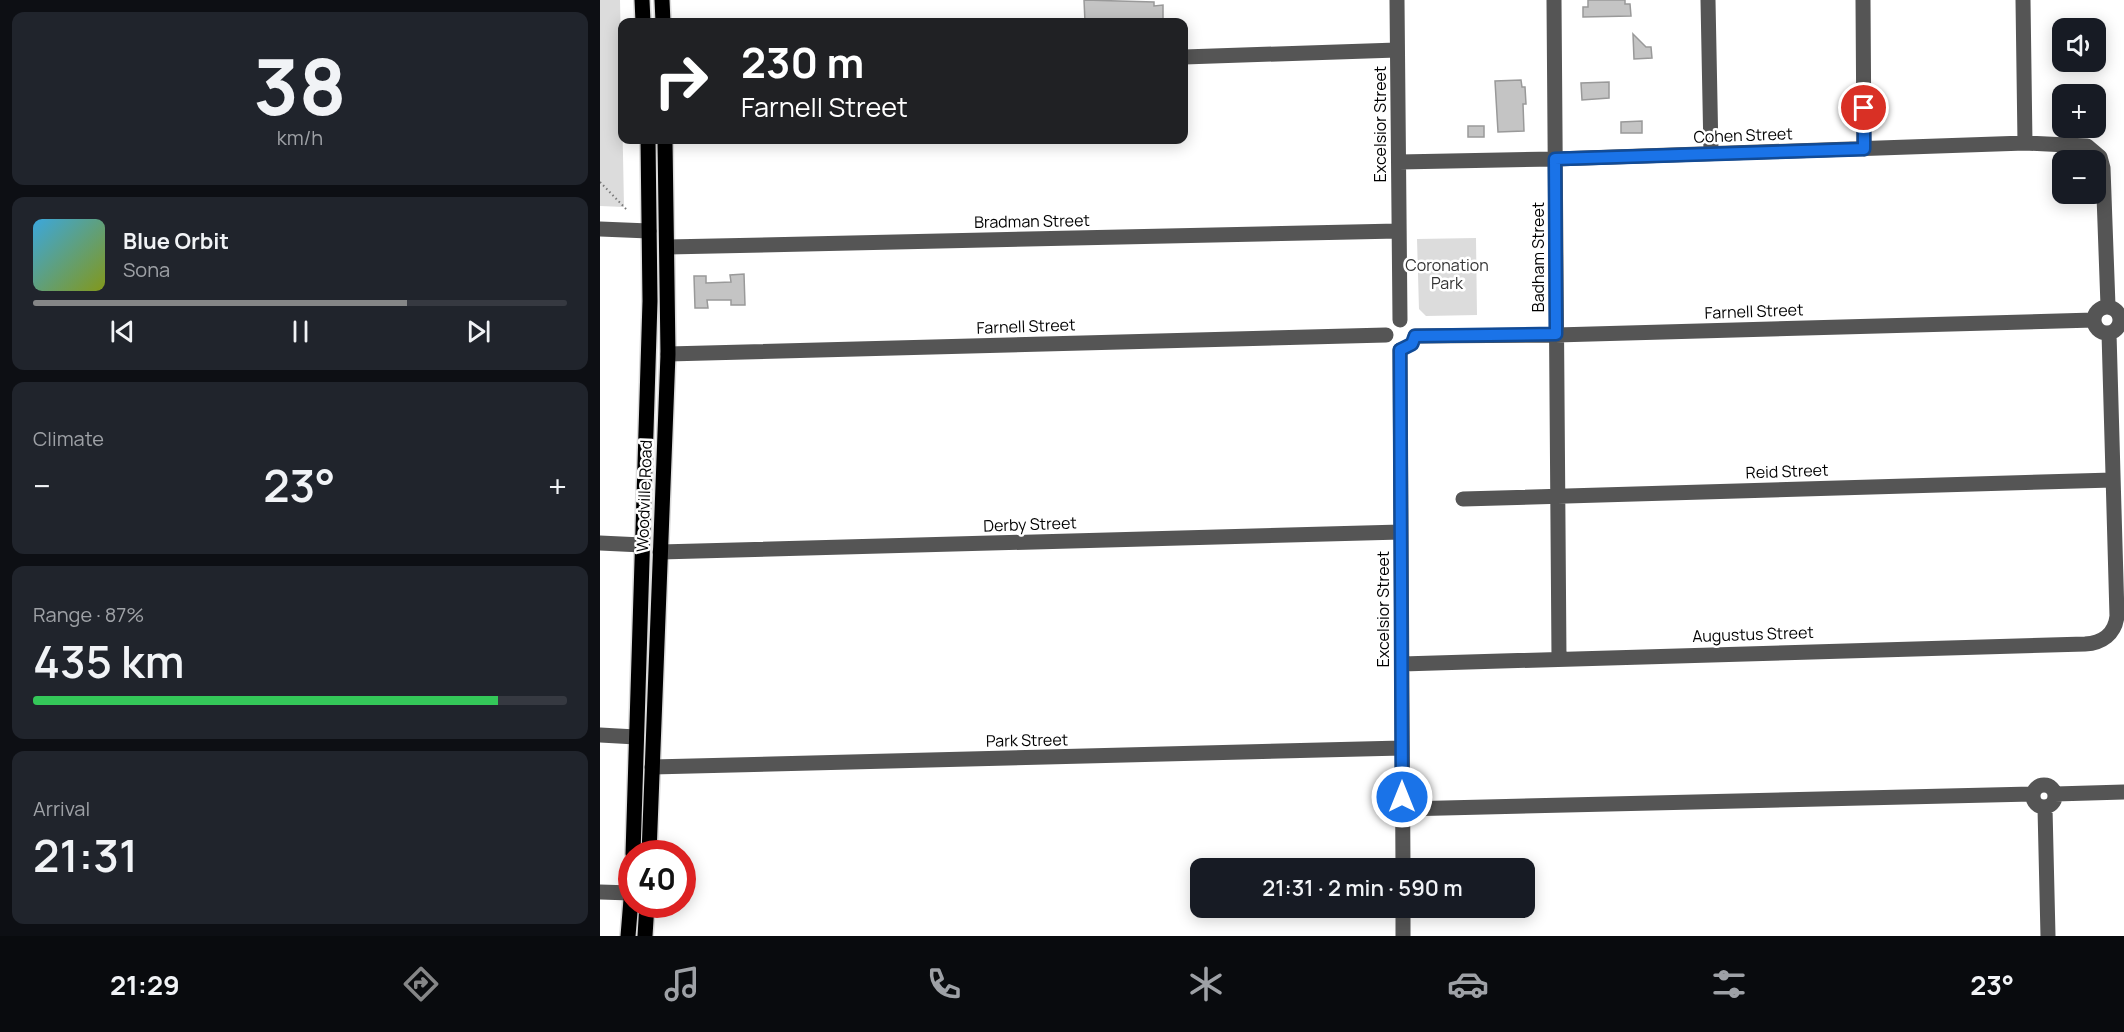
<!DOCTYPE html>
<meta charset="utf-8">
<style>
body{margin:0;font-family:Manrope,sans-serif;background:#20242c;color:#f1f3f6;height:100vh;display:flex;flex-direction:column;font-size:22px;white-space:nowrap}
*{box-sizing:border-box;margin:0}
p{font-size:20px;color:#9ea1a6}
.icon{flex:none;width:33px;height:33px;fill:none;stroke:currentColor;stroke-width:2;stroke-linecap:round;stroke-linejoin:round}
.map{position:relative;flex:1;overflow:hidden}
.sheet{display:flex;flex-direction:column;gap:12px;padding:12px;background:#0d0f14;width:600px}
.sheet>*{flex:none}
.banner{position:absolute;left:18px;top:18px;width:570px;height:126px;border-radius:12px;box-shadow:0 3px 15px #0003;background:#202124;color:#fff;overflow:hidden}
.tools{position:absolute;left:1452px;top:18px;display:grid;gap:12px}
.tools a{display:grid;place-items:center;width:54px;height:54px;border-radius:12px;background:#171b24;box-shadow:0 3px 15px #0003;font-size:30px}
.speed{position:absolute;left:18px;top:840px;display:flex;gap:12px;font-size:30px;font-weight:700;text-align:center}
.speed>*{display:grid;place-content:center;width:78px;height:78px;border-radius:50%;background:#171b24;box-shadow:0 3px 15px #0003;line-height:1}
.speed .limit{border:9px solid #d22;background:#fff;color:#111}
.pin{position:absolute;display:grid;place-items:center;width:51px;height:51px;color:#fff;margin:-26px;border:3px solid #fff;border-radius:50%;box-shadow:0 2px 6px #0007}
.me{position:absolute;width:66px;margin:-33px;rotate:0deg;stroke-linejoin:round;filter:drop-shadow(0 0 4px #0008)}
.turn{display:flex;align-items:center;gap:21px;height:126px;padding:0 24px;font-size:27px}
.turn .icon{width:78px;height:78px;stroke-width:2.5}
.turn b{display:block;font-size:42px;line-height:51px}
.big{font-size:45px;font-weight:600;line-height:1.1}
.sheet .tile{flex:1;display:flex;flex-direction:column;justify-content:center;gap:9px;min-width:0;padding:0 21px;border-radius:12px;background:#20242c}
.sheet .dial{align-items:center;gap:0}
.dial b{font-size:78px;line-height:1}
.song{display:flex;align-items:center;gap:18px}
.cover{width:72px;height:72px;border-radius:9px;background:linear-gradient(135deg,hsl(200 70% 55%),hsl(70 70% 35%))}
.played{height:6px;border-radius:3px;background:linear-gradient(90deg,#858687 70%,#363941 70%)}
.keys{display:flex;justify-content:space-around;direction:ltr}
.heat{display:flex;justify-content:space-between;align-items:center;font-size:33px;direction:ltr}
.charge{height:9px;border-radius:4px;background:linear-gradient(90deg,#34c759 87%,#363941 0)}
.trip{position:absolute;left:590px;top:858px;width:345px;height:60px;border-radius:12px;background:#171b24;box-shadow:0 3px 15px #0003;font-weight:600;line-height:60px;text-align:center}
.tab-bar{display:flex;height:96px;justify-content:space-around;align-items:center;background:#090b0e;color:#9ea1a6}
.tab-bar .icon{width:42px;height:42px}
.tab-bar .selected{color:#858687}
.tab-bar b{font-size:27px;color:#f1f3f6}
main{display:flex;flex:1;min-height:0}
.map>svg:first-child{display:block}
.green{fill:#dcdcdc}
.building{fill:#c4c4c4;stroke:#999;stroke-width:1.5}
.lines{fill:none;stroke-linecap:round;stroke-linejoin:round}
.major-casing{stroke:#dbdbdb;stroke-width:18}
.path{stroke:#777;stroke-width:2;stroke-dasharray:1.5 3;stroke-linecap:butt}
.minor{stroke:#555;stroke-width:15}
.major{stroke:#000;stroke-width:15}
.route-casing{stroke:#114b97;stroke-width:15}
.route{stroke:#1a73e8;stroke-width:10}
.labels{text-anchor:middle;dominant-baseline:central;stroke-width:5;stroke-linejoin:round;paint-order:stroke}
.street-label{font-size:16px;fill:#000;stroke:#fff}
.park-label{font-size:16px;fill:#333;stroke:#fff}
</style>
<main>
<section class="sheet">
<div class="tile dial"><b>38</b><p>km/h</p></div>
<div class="tile">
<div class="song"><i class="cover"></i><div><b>Blue Orbit</b><p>Sona</p></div></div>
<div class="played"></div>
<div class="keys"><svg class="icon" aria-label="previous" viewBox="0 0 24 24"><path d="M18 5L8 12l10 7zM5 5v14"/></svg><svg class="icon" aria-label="pause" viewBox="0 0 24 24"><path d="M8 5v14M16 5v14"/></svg><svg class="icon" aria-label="next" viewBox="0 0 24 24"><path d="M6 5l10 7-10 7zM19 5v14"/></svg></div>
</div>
<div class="tile"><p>Climate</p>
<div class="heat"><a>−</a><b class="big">23°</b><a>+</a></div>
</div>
<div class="tile"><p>Range · 87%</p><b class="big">435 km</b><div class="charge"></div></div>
<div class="tile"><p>Arrival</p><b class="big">21:31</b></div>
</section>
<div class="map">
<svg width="1524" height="936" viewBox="0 0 1524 936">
<rect width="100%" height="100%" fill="#fff"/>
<!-- green -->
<path class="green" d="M0,0H20L24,207L0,206Z
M876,238L877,315L826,316L819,309L817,239Z"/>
<!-- building -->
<path class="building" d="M484,0L554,2V6L563,5V21H556V22H485Z
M988,0H1025V4H1030L1031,16L983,17V7H988Z
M1033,34L1046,47H1051L1052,58L1034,59Z
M921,80L922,87H925L926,104H923L924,131L898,132L895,81Z
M1009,82V98L982,100L981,83Z
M1042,121V133H1021V122Z
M868,126H884V137H868Z
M144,274L145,305H131V300H107L108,308H95L94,276H106V283L131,282L130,275Z"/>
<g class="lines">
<!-- major casing -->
<g class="major-casing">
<path id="major" d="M42,0L43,22
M62,0L63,22
M33,854L50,301L48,140
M49,854L68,354L65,140
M28,936L32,887
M45,936L47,904"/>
</g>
<!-- path -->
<path class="path" d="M0,182L28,211"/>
<!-- minor -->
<path class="minor" d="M797,0L800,320
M954,0L959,658
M1108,0L1111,153
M1263,0L1264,149
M1423,0L1425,143
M584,57L797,50
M799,162L955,159L1425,143L1487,146L1500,157L1503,168L1508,306
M0,229L49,231
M67,247L798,231
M1494 320a13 13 0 1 1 26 0a13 13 0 1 1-26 0Z
M815,336L956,335L1494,320
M800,350L803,868
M68,354L786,335
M863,499L1513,480
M0,543L42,545
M60,552L801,532
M802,664L1485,644C1502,643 1515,634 1517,616L1509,333
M0,735L36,737
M52,767L802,748
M1433 796a11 11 0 1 1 22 0a11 11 0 1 1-22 0Z
M1455,794L1524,792
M1445,808L1448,936
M803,809L1432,794
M0,892L31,893
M803,908V936"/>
<!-- major -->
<use href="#major" class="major"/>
</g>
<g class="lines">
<!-- route casing -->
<g class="route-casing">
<path id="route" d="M802,797L800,350L812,344L815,336L956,334L955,159L1264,149V108"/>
</g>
<!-- route -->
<use href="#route" class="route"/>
</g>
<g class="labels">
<!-- street labels -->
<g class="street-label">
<text transform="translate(780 124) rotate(-90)">Excelsior Street</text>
<text transform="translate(1143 135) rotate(-2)">Cohen Street</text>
<text transform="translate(432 221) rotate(-1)">Bradman Street</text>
<text transform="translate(938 257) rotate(-90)">Badham Street</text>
<text transform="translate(1154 311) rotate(-2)">Farnell Street</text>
<text transform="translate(426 326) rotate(-2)">Farnell Street</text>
<text transform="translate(1187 471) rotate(-2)">Reid Street</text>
<text transform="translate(44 496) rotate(-88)">Woodville Road</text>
<text transform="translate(430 524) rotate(-2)">Derby Street</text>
<text transform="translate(783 609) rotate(-90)">Excelsior Street</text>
<text transform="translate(1153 634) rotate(-2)">Augustus Street</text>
<text transform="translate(427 740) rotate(-1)">Park Street</text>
</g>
<!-- park labels -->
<g class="park-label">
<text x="847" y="265">Coronation<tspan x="847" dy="18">Park</tspan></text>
</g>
</g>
</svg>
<div class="tools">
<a><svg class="icon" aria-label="sound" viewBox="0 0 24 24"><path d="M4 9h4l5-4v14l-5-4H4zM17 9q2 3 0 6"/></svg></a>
<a>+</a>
<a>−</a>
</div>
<div class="speed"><div class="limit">40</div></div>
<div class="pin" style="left:1264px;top:108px;background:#d93025"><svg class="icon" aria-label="arrive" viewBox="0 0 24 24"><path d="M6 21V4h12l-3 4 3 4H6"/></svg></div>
<svg class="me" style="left:802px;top:797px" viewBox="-20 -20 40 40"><circle r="17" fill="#1a73e8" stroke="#fff" stroke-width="3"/><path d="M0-11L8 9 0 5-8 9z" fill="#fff"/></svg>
<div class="trip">21:31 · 2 min · 590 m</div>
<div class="banner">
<div class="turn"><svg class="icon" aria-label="right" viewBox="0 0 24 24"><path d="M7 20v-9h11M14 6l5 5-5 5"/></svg><div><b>230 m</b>Farnell Street</div></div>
</div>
</div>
</main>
<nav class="tab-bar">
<b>21:29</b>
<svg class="icon selected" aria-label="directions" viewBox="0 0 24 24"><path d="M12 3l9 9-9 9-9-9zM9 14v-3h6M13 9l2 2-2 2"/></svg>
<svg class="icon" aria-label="music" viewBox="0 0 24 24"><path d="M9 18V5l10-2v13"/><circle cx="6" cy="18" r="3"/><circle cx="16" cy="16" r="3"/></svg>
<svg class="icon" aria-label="phone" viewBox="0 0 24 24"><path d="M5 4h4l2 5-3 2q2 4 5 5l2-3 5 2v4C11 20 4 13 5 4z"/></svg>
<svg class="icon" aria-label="climate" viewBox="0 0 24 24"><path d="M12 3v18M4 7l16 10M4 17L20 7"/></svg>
<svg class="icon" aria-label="car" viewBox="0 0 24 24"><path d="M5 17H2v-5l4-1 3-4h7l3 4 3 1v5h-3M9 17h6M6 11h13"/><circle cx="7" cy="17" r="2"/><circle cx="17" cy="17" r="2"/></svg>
<svg class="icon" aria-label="filters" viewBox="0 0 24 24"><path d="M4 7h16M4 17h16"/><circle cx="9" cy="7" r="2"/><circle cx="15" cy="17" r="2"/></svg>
<b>23°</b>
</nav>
